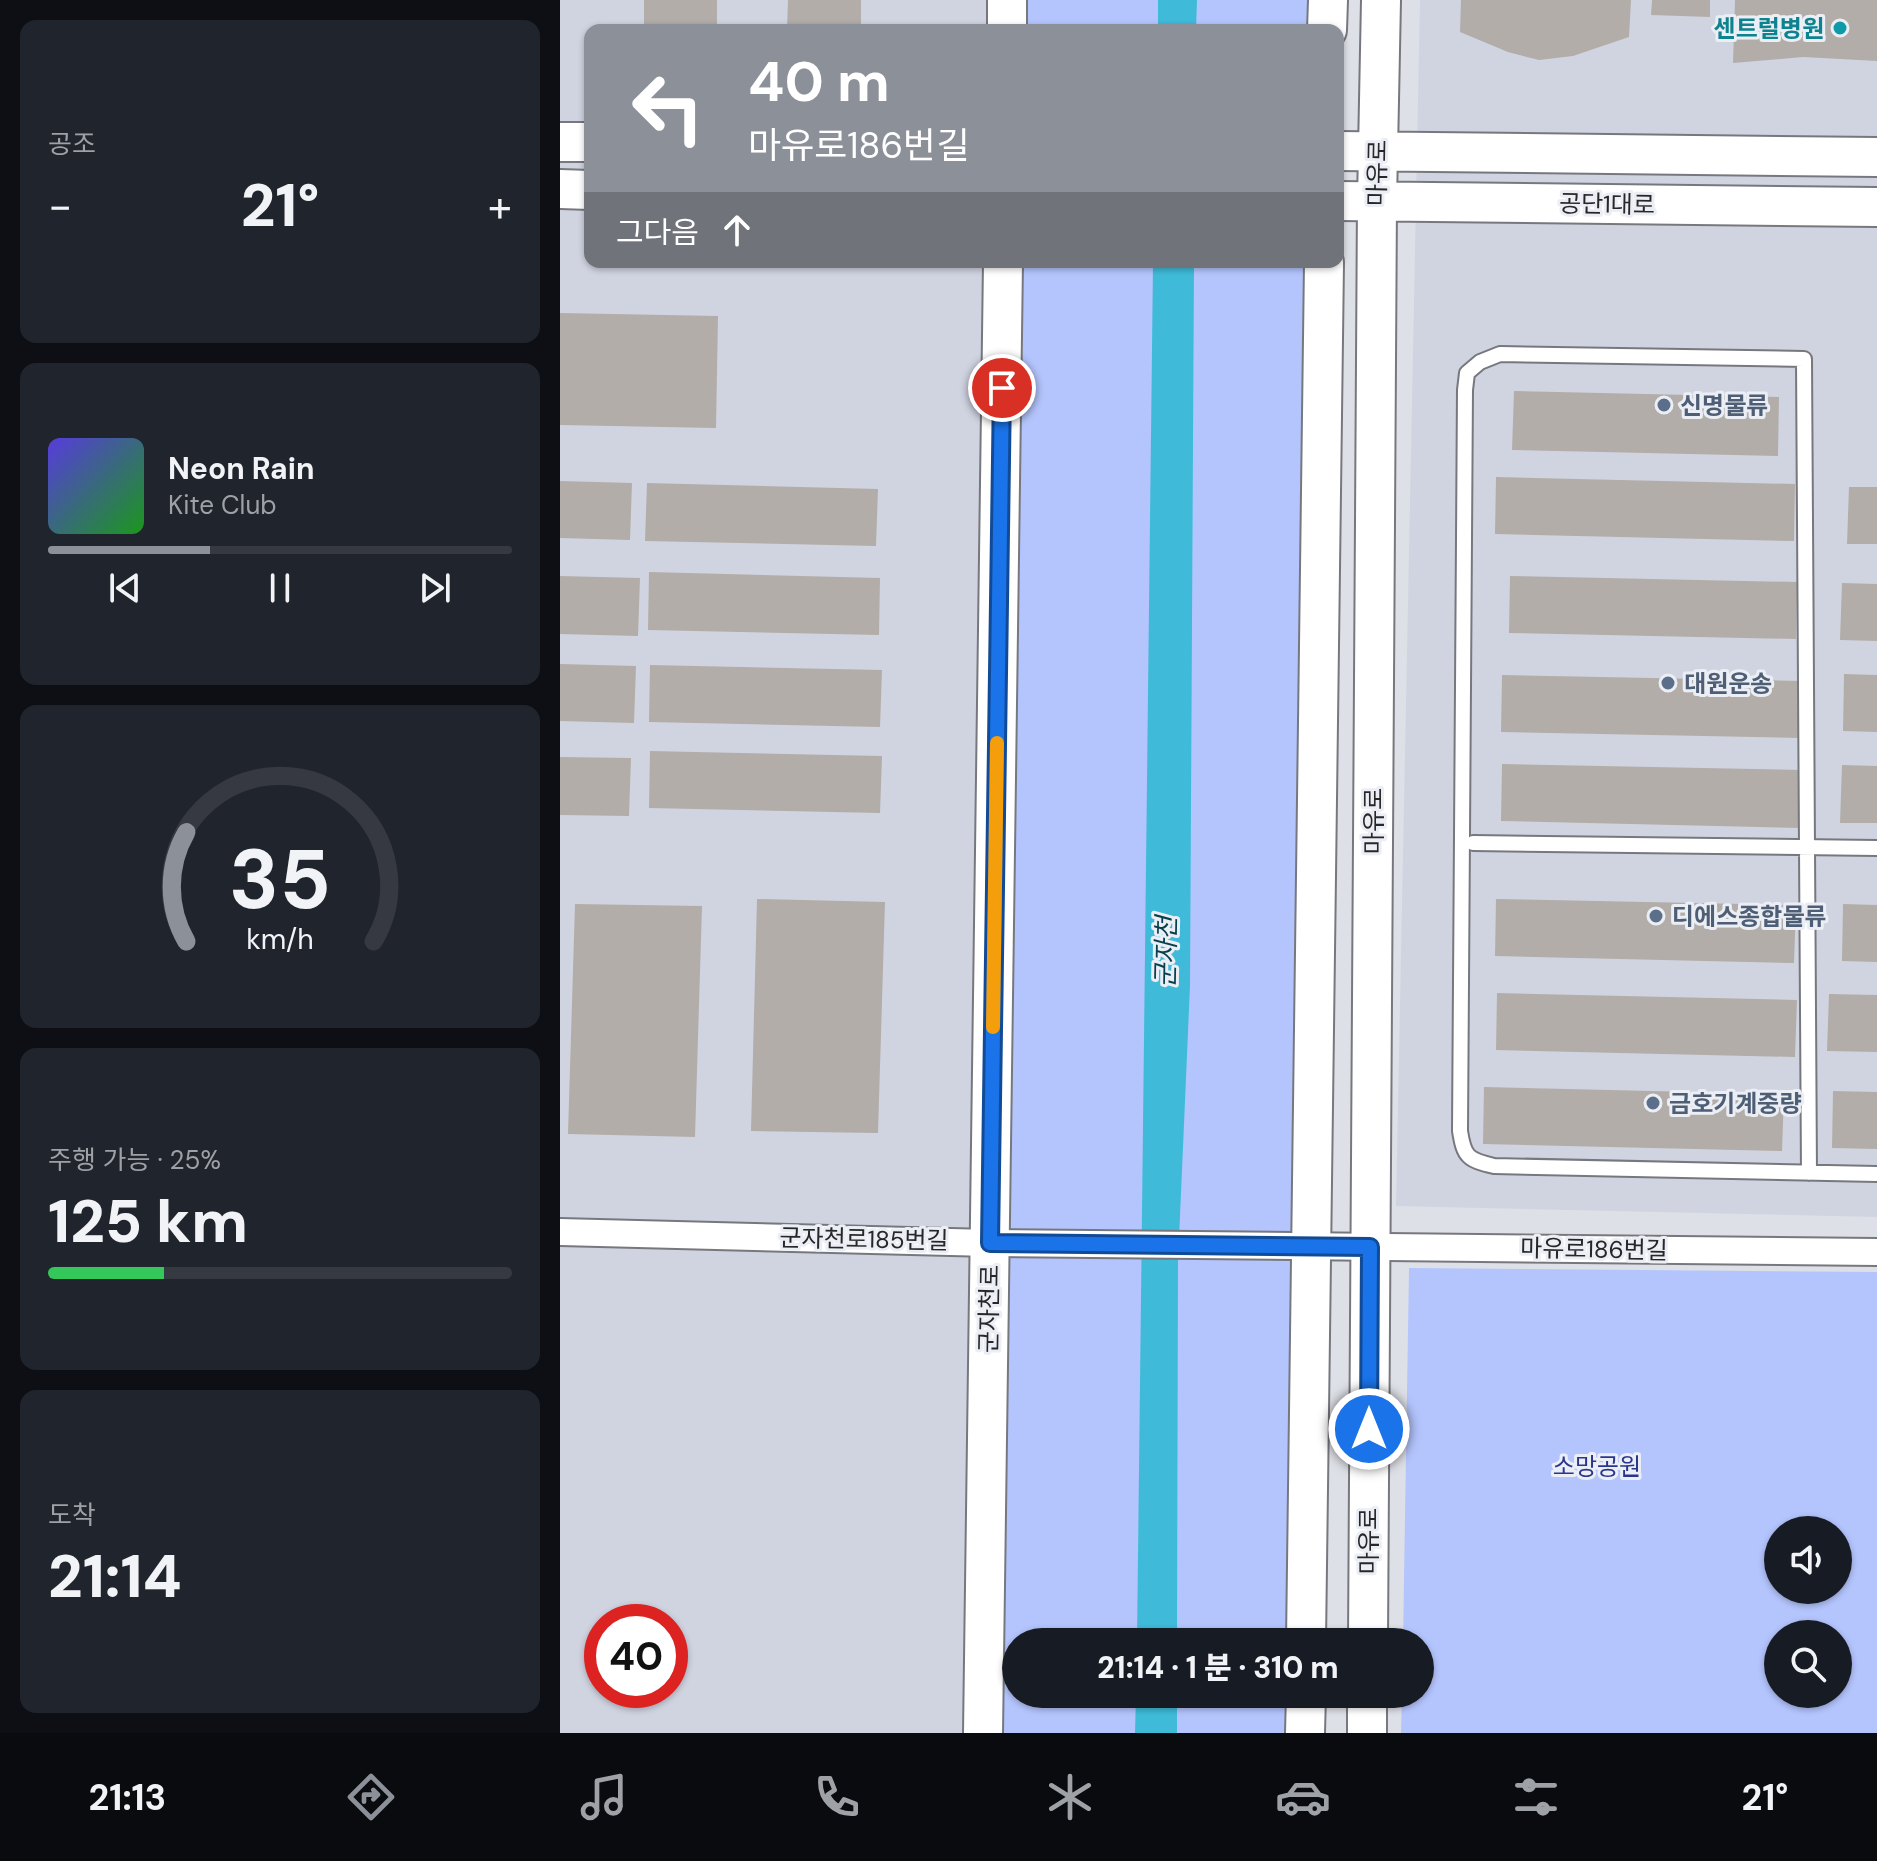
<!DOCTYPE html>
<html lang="ko">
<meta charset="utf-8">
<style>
body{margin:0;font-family:"DM Sans","Noto Sans KR",sans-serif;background:#20242c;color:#f1f3f6;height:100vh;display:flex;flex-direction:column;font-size:30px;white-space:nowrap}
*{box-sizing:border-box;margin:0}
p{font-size:26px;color:#9ea1a6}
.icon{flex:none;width:44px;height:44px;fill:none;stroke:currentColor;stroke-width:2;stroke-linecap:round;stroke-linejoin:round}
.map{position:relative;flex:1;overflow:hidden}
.drawer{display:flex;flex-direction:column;gap:20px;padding:20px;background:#0d0f14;width:560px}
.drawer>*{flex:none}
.banner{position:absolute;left:24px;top:24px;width:760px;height:244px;border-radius:16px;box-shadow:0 2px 6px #0004;background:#8c9099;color:#fff;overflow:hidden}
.tools{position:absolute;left:1204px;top:1516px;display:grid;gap:16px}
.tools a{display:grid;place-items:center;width:88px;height:88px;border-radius:50%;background:#171b24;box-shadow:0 2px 6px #0004;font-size:40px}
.speed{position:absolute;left:24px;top:1604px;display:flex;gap:16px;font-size:40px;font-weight:700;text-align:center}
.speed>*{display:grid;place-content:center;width:104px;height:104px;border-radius:50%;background:#171b24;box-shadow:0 2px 6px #0004;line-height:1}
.speed .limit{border:12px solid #d22;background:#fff;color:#111}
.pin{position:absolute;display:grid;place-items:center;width:68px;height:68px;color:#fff;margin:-34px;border:4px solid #fff;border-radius:50%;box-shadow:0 2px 8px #0007}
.me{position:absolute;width:88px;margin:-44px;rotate:0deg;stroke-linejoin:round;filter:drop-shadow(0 0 6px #0008)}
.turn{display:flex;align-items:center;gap:28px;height:168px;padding:0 32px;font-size:36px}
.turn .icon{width:104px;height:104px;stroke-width:2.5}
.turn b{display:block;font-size:56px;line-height:68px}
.then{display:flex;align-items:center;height:76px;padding:0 32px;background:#0003;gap:16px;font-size:30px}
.big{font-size:60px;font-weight:800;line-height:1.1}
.drawer .card{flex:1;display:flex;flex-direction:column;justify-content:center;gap:12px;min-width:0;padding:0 28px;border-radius:16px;background:#20242c}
.drawer .dial{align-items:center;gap:0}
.dial svg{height:208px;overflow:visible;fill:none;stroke:#363941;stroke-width:7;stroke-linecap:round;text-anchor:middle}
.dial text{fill:#f1f3f6;stroke:none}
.song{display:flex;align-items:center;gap:24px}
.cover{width:96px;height:96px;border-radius:12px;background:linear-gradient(135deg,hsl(250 70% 55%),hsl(120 70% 35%))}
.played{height:8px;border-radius:4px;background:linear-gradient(90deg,#8c9099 35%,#363941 35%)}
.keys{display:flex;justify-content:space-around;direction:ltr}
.heat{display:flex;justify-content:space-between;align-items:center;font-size:44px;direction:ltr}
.charge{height:12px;border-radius:6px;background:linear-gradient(90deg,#34c759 25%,#363941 0)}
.trip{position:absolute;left:442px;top:1628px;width:432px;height:80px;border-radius:40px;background:#171b24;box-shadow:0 2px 6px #0004;font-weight:800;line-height:80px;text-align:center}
.menu{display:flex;height:128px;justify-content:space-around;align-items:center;background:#090b0e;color:#9ea1a6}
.menu .icon{width:56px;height:56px}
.menu .active{color:#8c9099}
.menu b{font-size:36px;color:#f1f3f6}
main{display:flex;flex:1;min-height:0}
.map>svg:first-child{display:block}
.built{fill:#d0d4e1;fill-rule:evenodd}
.green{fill:#b4c5fd;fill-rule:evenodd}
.water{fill:#3fbbd9}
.building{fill:#b2ada8}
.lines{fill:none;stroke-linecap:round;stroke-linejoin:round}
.lane-casing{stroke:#77787e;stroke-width:18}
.street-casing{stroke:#77787e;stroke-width:30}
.secondary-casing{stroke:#77787e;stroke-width:42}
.lane{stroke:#fff;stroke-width:14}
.street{stroke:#fff;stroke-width:26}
.secondary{stroke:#fff;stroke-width:38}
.route-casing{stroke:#114b97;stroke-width:20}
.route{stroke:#1a73e8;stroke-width:14}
.slow{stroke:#f59e0b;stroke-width:14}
.culture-dot{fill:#0f9aa8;stroke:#ebeef4;stroke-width:3}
.service-dot{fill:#5c6f8a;stroke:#ebeef4;stroke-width:3}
.labels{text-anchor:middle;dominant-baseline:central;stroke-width:6;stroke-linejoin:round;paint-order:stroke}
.culture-label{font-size:24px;font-weight:bold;fill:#0d838f;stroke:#ebeef4;text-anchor:end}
.street-label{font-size:24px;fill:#27272a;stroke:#ebeef4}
.service-label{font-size:24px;font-weight:bold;fill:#4e5e75;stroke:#ebeef4;text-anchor:start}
.park-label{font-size:24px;fill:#2a368e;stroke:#ebeef4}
.water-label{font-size:26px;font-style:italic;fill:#07404c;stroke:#ebeef4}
</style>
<main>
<section class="drawer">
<div class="card"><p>공조</p>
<div class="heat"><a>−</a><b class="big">21°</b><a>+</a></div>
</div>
<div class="card">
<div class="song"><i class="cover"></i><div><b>Neon Rain</b><p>Kite Club</p></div></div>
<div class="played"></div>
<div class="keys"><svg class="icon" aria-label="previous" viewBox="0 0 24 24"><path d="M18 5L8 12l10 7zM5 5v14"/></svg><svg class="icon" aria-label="pause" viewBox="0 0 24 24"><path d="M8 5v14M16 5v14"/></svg><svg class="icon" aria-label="next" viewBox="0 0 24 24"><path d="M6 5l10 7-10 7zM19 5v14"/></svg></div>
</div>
<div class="card dial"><svg viewBox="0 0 100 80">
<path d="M14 69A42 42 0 1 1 86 69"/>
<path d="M14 69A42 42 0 0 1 14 27" stroke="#8c9099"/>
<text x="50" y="56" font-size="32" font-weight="700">35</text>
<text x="50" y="72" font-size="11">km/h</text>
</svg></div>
<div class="card"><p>주행 가능 · 25%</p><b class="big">125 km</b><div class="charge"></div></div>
<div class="card"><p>도착</p><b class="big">21:14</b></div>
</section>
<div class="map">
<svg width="1317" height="1733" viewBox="0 0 1317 1733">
<rect width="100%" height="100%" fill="#dee0e7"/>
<!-- built -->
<path class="built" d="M0,0H436V30H30V262H433L416,1733H0ZM42,1622H110V1690H42Z
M860,0H1317V1217L836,1206Z"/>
<!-- green -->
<path class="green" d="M447,0H771L770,30H447Z
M444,262H767L748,1642H456V1694H747L746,1733H423Z
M849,1268L1317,1272V1733H841L842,1694H860V1642H843ZM1218,1530H1278V1590H1218ZM1218,1634H1278V1694H1218Z"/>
<!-- water -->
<path class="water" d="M598,0H637L636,30H598Z
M593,262H634L630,986L618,1262L617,1642H577Z
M576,1694H617V1733H575Z"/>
<!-- building -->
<path class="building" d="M84,0H157V30H84Z
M228,0H301V30H227Z
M901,0H1071L1069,37L1013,56L979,60L948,52L900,32Z
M1092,0H1150V17L1091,15Z
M1175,0H1317V61L1243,57L1173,63Z
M0,313L158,316L156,428L0,425Z
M954,391L1219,397L1218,456L952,450Z
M936,477L1235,484L1234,541L935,534Z
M0,481L72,483L70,540L0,538Z
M87,483L318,489L316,546L85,541Z
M1289,487H1317V544H1287Z
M89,572L320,578L319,635L88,630Z
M0,576L80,578L78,636L0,634Z
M950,576L1237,582L1236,639L949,633Z
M1282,583L1317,584V641L1280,640Z
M0,664L76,666L74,723L0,721Z
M90,665L322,670L320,727L89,722Z
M1284,674L1317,675V732L1283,731Z
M942,675L1241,681L1240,738L941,732Z
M90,751L322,756L320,813L89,808Z
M0,757L71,758L69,816L0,815Z
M942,764L1242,770L1240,828L941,821Z
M1282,765L1317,766V823H1280Z
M197,899L325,902L318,1133L191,1131Z
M936,899L1236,905L1234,963L935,956Z
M15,904L142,906L135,1137L8,1134Z
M1283,904L1317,905V962L1282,961Z
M937,993L1237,1000L1235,1057L936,1050Z
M1269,994L1317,995V1052L1267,1051Z
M924,1087L1224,1094L1222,1151L923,1144Z
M1273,1091L1317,1092V1149L1272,1148Z"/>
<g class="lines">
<!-- lane casing -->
<g class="lane-casing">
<path id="lane" d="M913,843L1317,848
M1249,1173L1244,359L940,354L920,362L907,373L905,390L900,1131C904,1157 908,1160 934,1166L1317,1174"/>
</g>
<!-- street casing -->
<g class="street-casing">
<path id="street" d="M0,1232L430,1243L1317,1252"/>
</g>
<!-- secondary casing -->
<g class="secondary-casing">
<path id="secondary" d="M447,30V0
M767,30L768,0
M0,142H30
M778,151L1317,157
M0,189L30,190
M778,201L1317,207
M746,1642L764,262
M808,1642L817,201L821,0
M423,1733L443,262
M745,1733L746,1694
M807,1733V1694"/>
</g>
<!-- lane -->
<use href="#lane" class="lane"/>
<!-- street -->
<use href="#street" class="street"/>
<!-- secondary -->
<use href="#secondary" class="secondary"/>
</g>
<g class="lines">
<!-- route casing -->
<g class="route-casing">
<path id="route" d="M442,388L430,1243L810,1247L809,1429"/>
</g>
<!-- route -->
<use href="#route" class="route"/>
<!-- slow -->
<path class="slow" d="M433,1027L437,743"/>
</g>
<!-- markers -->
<circle class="culture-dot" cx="1280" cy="28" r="8"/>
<g class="service-dot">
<circle cx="1104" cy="405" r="8"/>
<circle cx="1108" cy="683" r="8"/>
<circle cx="1096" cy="916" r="8"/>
<circle cx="1093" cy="1103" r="8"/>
</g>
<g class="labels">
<!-- culture labels -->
<g class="culture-label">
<text x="1264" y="28">센트럴병원</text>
</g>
<!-- street labels -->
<g class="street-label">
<text transform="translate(817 173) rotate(-89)">마유로</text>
<text transform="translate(1047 204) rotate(1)">공단1대로</text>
<text transform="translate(813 821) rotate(-90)">마유로</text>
<text transform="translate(304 1239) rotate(1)">군자천로185번길</text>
<text transform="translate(1034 1249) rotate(1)">마유로186번길</text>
<text transform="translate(429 1309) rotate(-89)">군자천로</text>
<text transform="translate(808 1541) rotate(-90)">마유로</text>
</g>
<!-- service labels -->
<g class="service-label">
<text x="1120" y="405">신명물류</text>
<text x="1124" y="683">대원운송</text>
<text x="1112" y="916">디에스종합물류</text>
<text x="1109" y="1103">금호기계중량</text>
</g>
<!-- park labels -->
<g class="park-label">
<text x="1037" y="1466">소망공원</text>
</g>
<!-- water labels -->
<g class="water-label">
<text transform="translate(606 952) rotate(-89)">군자천</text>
</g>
</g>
</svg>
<div class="tools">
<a><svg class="icon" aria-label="sound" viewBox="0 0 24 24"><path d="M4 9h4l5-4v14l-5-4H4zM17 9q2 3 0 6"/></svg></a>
<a><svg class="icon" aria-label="search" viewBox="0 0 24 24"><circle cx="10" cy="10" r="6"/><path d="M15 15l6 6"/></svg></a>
</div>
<div class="speed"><div class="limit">40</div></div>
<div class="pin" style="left:442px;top:388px;background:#d93025"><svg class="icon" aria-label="arrive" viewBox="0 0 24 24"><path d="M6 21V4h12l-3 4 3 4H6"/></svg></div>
<svg class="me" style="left:809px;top:1429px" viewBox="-20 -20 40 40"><circle r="17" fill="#1a73e8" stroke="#fff" stroke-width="3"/><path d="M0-11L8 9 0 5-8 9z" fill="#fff"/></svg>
<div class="trip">21:14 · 1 분 · 310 m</div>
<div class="banner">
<div class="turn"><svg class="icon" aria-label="left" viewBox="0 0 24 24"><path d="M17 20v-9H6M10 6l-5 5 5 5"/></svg><div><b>40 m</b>마유로186번길</div></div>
<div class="then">그다음<svg class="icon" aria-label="ahead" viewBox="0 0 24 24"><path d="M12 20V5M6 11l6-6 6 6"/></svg></div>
</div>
</div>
</main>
<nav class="menu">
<b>21:13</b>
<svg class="icon active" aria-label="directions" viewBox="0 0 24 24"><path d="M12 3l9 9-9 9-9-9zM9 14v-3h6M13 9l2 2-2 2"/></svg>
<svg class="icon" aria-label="music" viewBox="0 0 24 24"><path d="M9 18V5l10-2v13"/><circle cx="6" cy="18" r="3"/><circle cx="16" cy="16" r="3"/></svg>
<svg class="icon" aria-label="phone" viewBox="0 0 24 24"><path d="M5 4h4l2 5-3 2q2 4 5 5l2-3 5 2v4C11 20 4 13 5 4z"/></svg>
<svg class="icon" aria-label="climate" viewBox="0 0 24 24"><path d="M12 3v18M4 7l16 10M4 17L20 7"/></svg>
<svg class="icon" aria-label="car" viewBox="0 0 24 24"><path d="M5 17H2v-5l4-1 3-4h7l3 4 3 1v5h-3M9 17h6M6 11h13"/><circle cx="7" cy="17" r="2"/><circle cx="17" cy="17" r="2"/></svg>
<svg class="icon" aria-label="filters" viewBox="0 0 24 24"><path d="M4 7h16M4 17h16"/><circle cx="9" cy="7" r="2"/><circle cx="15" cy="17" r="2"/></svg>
<b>21°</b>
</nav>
